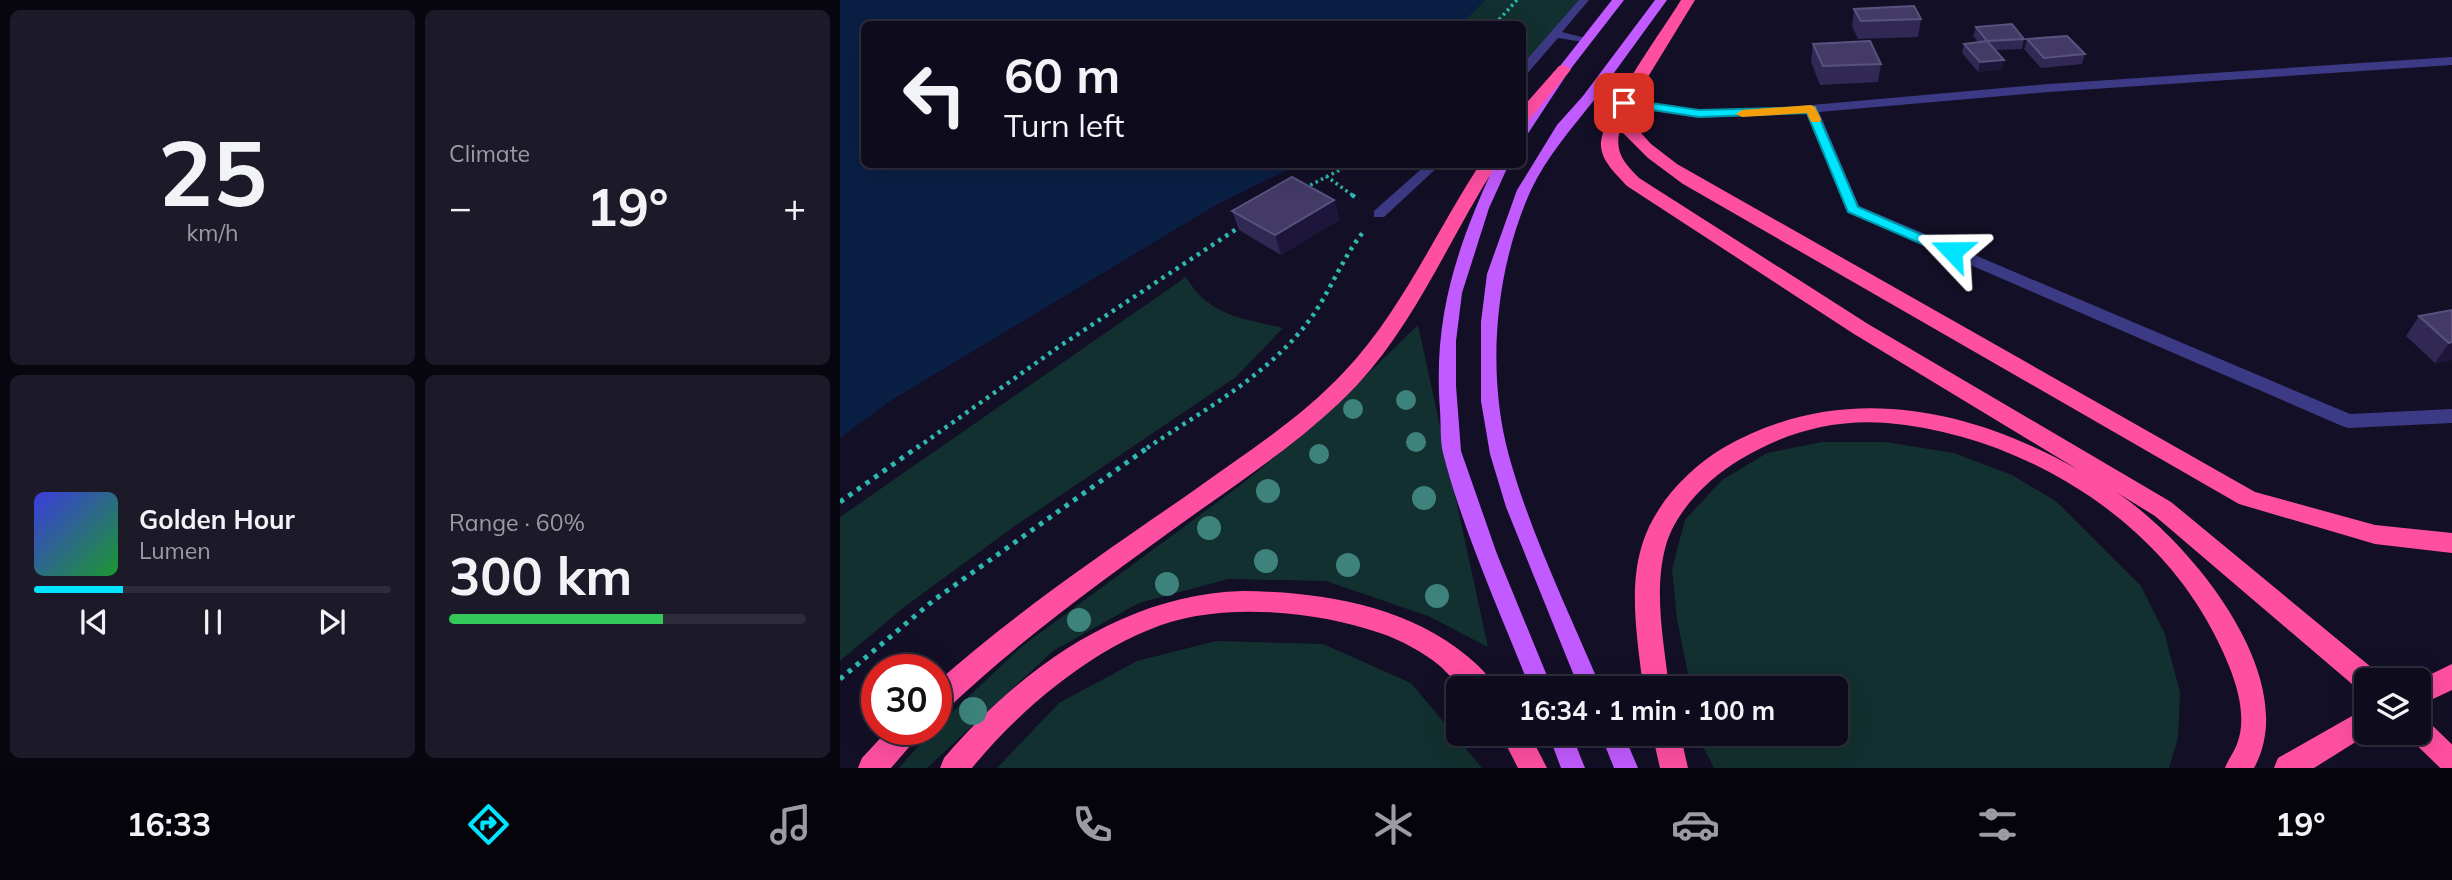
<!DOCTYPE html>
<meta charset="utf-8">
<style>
body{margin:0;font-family:Mulish,sans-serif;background:#1c1929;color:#f1f3f6;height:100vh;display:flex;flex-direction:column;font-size:26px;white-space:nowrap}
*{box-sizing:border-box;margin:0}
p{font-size:23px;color:#9b9ba3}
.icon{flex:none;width:38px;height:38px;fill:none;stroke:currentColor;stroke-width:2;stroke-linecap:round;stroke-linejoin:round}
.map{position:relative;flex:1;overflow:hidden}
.sheet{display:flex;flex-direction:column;gap:10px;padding:10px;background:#08060f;width:840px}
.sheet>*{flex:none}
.hud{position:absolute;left:21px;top:21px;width:665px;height:147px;border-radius:10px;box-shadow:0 7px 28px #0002,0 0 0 2px #2e2b3b;background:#0e0b1c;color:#f1f3f6;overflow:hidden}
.fabs{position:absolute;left:1514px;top:668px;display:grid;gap:14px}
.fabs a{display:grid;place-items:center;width:77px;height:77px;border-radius:10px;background:#0e0b1c;box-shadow:0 7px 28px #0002,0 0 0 2px #2e2b3b;font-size:35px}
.speed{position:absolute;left:21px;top:654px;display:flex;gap:14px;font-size:35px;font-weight:700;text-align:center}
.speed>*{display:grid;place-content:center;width:91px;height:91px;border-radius:50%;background:#0e0b1c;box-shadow:0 7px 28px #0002,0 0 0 2px #2e2b3b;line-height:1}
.speed .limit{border:10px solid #d22;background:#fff;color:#111}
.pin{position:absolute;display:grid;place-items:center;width:60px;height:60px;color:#fff;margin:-30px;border-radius:14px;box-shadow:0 4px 10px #0006}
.me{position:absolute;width:77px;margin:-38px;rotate:293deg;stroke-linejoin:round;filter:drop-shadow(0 0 5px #0008)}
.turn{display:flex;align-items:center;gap:24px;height:147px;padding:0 28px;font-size:32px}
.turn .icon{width:91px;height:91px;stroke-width:2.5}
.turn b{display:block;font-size:49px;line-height:60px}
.big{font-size:52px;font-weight:700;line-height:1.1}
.sheet .card{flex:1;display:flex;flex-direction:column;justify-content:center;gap:10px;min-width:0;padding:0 24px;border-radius:10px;background:#1c1929}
.sheet .dial{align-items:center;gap:0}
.dial b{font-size:91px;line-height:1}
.song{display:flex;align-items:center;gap:21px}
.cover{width:84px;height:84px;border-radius:10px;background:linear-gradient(135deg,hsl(240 70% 55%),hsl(130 70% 35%))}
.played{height:7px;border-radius:4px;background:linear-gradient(90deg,#00e5ff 25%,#2e2b3b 25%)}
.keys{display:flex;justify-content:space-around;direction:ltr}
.heat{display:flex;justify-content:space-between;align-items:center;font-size:38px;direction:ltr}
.charge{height:10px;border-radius:5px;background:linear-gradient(90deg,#34c759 60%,#2e2b3b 0)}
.sheet .tiles{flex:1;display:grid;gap:10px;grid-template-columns:repeat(2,1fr)}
.trip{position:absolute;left:606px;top:676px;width:402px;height:70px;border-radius:10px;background:#0e0b1c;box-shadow:0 7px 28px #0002,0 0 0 2px #2e2b3b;font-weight:700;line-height:70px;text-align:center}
.menu{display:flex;height:112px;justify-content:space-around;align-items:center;background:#06040b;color:#9b9ba3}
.menu .icon{width:49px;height:49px}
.menu .active{color:#00e5ff}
.menu b{font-size:32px;color:#f1f3f6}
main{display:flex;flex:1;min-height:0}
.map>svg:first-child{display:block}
.green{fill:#12302f}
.water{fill:#0a1f44}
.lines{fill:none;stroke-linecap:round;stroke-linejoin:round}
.path-far2{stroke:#2fb8b0;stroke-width:3.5;stroke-dasharray:2.5 3.5;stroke-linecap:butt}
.path-far1{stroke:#2fb8b0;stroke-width:4.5;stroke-dasharray:3.5 5;stroke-linecap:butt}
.path{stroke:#2fb8b0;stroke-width:5;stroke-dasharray:4.5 6;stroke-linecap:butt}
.lane{fill:#3d3a85;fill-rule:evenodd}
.street{fill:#3d3a85;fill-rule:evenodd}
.primary{fill:#c25bff;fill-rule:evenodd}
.highway{fill:#ff4fa3;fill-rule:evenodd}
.highway-bridge{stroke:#ff4fa3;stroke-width:25}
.tree{fill:#3d827b}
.wall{fill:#312854}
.shaded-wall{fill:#1d163a}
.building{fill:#433a66;stroke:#5a527e;stroke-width:2}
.route{fill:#00e5ff;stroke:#0095a6;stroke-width:2}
.slow{fill:#f59e0b}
</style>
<main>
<section class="sheet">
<div class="tiles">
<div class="card dial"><b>25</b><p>km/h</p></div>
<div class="card"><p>Climate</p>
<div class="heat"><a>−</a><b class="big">19°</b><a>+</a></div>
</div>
<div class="card">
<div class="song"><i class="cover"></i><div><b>Golden Hour</b><p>Lumen</p></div></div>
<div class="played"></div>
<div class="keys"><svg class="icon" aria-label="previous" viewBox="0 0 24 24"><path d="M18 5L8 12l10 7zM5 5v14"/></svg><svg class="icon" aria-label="pause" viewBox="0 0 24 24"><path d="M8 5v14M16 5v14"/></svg><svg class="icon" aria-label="next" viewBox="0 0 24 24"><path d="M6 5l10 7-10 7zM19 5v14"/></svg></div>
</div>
<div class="card"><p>Range · 60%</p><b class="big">300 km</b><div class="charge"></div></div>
</div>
</section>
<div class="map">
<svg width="1612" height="768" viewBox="0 0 1612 768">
<rect width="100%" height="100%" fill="#130f26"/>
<!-- green -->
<path class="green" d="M645,0H743L683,73L682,24H621Z
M346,277C369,316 401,318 443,328L396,377L172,528L63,608L0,661V517Z
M578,325L648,647L588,616L486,581L388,579L299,603L213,651L87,768H59L86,737L181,647L402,484L479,421Z
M982,442H1046L1114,453L1172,475L1217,502L1301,586L1324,632L1340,692L1338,738L1329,768H874L862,745L859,733H996V688H851L837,620L832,569L845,520L882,480L927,453Z
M376,641L483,644L571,683L642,768H157L219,703L297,661Z"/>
<!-- water -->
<path class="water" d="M0,0H645L621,24H24V164L457,165L376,205L50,401L0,438Z"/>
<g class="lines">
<!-- path-far2 -->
<path class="path-far2" d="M655,24L677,0
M486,176L515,197
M465,188L511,164"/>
<!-- path-far1 -->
<path class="path-far1" d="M512,195L519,200
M77,448L217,348L401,226
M307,448C364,410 430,374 471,318C491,290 502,258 524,231"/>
<!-- path -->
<path class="path" d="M0,502L79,446
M0,679L94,600L310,446"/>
<!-- lane -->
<path class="lane" d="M739,0H749L722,32L749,39V43L718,38L686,75L682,76V65Z
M587,164H601L544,217H534V211Z"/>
<!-- street -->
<path class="street" d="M1612,57V65L1209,92L979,112L1019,206L1510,414L1612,409V423L1508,428L1502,426L1008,212L966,113L859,118L784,107L778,103L784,99L859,110L938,108L1209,84Z"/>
<!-- primary -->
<path class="primary" d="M772,0H784L729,71L687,135L682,136V121L720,66Z
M815,0H827C803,33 779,66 755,99C732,128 707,156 691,190C655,269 646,372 669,456C691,535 729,612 761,688H739L666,507L650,454L641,401V322L647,274L677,190L717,125L743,96Z
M655,164H669L649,208L622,293L616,341V386L621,451L657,554L712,688H690C660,612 623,531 603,453C600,440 601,424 600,410C593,317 616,249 655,164Z
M708,733H731L745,768H721Z
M760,733H783L798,768H774Z"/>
<!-- highway -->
<path class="highway" d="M841,0H855L792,103L791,122L811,144L837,164L1415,492L1535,525L1612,533V553L1535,544L1399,504L843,184L808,158L780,130C774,152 784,163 799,178L1028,324L1331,502L1537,672L1541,681H1526V692L1519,690L1315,516L1276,492C1348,539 1464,678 1414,768H1385C1388,760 1394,752 1397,744C1411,708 1388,660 1371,628C1310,513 1176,434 1047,423C994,419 946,432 901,459C870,477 836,510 826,545C813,591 824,642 829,688H803C798,642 788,590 802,545C814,505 848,469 883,448C999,381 1125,406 1237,469L1014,334L787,186C777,175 762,162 761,146C760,115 823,30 841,0Z
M724,65L731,69L729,72L688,121L682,123V108L719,66Z
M640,164H657C610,237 577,320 518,384C469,436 409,475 352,516C267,577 182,638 106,710L96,713V683C174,614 260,555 346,496C400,457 458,421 504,372C561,312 595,233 640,164Z
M403,591C481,592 565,605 627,656C638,665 649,675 655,688C647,688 631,691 624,687C616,684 607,672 600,666C583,652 561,640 540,633C485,614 414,606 356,616C273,630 184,704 132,768H100L104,758C179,670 283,594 403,591Z
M1612,664V690L1578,706L1577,681Z
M1526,708V733H1530L1474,768H1434L1438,758Z
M48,730H80L76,739L51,768H18L22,758Z
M660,733H689L707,768H678Z
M812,733H840L848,768H820Z"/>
<!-- highway-bridge -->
<path class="highway-bridge" d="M1578,729L1612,762"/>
</g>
<!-- trees -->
<g class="tree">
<circle cx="566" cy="400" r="10"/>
<circle cx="513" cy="409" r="10"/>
<circle cx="576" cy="442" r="10"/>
<circle cx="479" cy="454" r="10"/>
<circle cx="428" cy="491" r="12"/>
<circle cx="584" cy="498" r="12"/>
<circle cx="369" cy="528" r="12"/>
<circle cx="426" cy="561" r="12"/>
<circle cx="508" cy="565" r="12"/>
<circle cx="327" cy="584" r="12"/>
<circle cx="597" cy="596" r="12"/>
<circle cx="239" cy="620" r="12"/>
<circle cx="133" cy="711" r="14"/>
</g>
<!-- wall -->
<path class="wall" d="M1014,9L1081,19L1078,37L1018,39L1012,26Z
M1136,27L1184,39L1182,49L1155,50L1164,60L1162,69L1138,72L1122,53L1124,44L1138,42L1133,36Z
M1187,39L1245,54L1242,64L1201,68L1184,49Z
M973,44L1041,64L1038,82L980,85L971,62Z
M494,200L499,220L441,255L399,230L392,211Z
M1612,310V360L1595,363L1566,336L1579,316Z"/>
<!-- shaded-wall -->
<path class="shaded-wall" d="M1164,60L1162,69L1138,72L1140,62Z
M494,200L499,220L441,255L435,235Z
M1612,342V360L1595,363L1609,343Z"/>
<!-- building -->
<path class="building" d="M1074,6L1081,19L1021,21L1014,9Z
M1172,24L1184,39L1147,41L1164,60L1140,62L1124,44L1147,41L1136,27Z
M1227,36L1245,54L1204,58L1187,39Z
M1030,41L1041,64L983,66L973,44Z
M452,177L494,200L435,235L392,211Z
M1612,310V342L1609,343L1579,316Z"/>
<!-- route -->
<path class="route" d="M784,99L859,110L975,107L1018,207L1119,251L1117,255H1107L1008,212L967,113L859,117L780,105V100Z"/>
<!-- slow -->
<path class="slow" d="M971,105L975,107L981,119L980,122H971L967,113L902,117L896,114L902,110Z"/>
</svg>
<div class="fabs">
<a><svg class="icon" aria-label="layers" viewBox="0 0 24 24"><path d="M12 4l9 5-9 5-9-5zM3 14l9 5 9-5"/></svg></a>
</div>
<div class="speed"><div class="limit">30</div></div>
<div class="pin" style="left:784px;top:103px;background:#d93025"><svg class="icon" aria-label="arrive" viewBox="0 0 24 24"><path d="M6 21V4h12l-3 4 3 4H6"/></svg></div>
<svg class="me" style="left:1112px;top:251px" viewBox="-20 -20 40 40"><path d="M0-17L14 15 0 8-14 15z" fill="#00e5ff" stroke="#fff" stroke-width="4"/></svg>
<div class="trip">16:34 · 1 min · 100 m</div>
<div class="hud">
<div class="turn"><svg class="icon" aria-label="left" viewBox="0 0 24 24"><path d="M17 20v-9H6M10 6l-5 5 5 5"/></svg><div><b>60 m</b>Turn left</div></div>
</div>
</div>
</main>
<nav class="menu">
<b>16:33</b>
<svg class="icon active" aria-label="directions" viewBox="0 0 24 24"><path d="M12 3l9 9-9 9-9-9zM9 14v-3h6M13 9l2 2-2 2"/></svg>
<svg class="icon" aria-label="music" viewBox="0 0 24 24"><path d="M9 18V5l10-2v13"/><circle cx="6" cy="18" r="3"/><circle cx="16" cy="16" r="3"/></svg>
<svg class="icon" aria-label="phone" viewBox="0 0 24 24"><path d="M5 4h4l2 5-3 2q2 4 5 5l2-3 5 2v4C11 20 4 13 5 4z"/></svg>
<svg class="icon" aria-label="climate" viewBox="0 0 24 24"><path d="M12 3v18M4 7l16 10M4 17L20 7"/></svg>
<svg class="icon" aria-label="car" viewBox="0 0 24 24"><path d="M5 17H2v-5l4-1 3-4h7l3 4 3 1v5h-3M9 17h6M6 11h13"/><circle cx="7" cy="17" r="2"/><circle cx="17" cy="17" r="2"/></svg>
<svg class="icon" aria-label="filters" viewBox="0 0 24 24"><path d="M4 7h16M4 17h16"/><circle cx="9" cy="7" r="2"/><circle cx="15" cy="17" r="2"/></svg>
<b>19°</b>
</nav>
